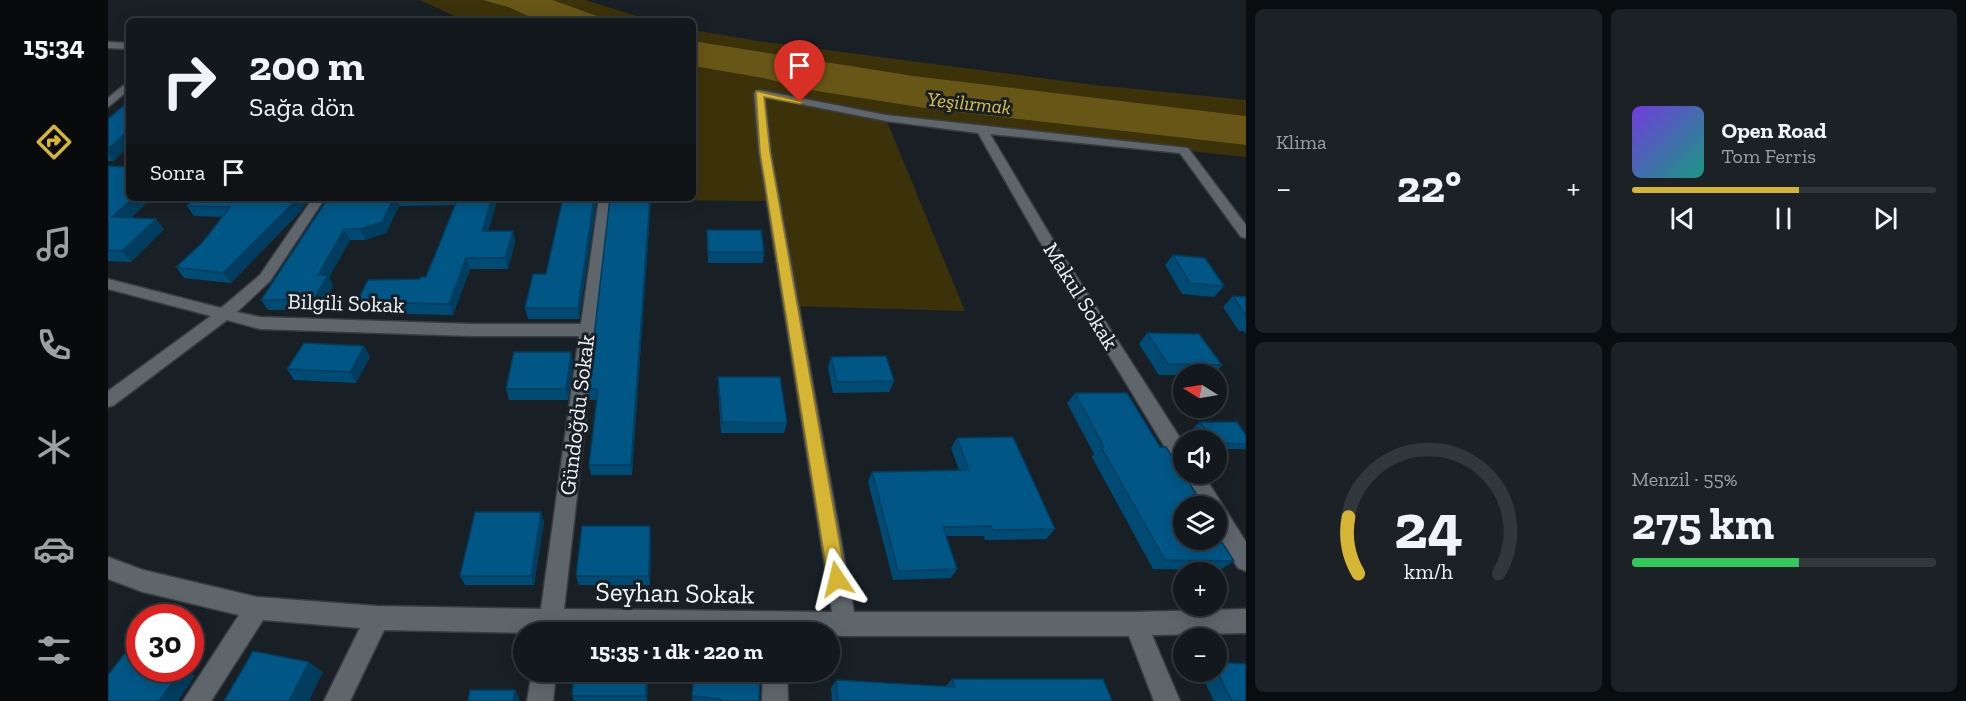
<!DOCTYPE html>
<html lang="tr">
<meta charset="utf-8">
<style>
body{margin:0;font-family:"Zilla Slab",serif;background:#1c2125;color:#f1f3f6;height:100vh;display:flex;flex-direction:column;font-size:22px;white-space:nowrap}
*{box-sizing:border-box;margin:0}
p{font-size:20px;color:#9da0a3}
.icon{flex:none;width:33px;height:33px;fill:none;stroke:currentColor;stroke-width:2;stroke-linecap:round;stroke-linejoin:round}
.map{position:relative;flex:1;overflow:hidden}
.panel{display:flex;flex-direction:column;gap:9px;padding:9px;background:#0a0d0f;width:720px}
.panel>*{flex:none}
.top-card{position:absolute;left:18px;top:18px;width:570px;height:183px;border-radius:9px;box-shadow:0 3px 15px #0003,0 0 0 2px #32373b;background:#13181c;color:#f1f3f6;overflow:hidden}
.needle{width:39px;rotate:281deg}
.tools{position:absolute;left:1065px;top:364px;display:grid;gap:12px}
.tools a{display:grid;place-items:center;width:54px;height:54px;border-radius:50%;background:#13181c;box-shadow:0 3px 15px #0003,0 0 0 2px #32373b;font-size:30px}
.speed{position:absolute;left:18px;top:604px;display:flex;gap:12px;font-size:30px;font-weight:700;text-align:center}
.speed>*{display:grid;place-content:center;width:78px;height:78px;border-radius:50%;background:#13181c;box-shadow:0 3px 15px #0003,0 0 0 2px #32373b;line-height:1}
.speed .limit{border:9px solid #d22;background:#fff;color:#111}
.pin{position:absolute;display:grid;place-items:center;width:51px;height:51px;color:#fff;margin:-62px -26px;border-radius:50% 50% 50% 0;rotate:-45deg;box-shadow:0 0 6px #0007}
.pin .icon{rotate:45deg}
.me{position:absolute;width:66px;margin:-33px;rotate:350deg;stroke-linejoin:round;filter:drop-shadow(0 0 4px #0008)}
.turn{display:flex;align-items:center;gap:21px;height:126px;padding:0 24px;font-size:27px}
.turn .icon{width:78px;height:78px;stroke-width:2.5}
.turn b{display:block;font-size:42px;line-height:51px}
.then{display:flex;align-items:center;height:57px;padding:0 24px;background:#0003;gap:12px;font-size:22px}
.big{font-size:45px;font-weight:700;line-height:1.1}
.panel .widget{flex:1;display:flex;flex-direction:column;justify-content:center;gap:9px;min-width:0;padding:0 21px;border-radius:9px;background:#1c2125}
.panel .dial{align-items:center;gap:0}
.dial svg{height:156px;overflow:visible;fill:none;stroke:#32373b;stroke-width:7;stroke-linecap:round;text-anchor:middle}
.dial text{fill:#f1f3f6;stroke:none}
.song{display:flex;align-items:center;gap:18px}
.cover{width:72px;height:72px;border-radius:9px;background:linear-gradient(135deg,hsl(260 70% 55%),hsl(170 70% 35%))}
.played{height:6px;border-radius:3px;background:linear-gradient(90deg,#d6b534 55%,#32373b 55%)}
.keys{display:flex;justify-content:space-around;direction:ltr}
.heat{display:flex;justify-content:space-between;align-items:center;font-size:33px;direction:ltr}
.charge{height:9px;border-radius:4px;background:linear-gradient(90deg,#34c759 55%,#32373b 0)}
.panel .tiles{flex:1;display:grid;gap:9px;grid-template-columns:repeat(2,1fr)}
.trip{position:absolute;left:405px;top:622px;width:327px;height:60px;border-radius:30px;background:#13181c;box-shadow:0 3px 15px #0003,0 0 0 2px #32373b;font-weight:700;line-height:60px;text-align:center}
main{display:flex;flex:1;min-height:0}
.dock{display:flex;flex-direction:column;width:108px;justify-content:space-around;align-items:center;background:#080a0b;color:#9da0a3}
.dock .icon{width:42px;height:42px}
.dock .active{color:#d6b534}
.dock b{font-size:27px;color:#f1f3f6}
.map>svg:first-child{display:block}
.green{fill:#3c320a}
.water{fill:#675616}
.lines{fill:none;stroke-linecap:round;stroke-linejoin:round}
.minor-casing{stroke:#393d41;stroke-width:3}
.minor{fill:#5e666c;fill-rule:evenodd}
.wall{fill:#004b73}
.shaded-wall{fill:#003d5e}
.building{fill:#005786;stroke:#003d5e;stroke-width:1.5}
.route{fill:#d6b534;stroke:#8b7622;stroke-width:1.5}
.labels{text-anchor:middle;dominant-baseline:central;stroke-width:6;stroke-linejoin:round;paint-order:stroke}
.far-water-label{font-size:20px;font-style:italic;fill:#dfc04f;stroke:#192025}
.street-label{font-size:22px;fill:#f0f4f8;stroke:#192025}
.near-street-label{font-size:27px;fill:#f0f4f8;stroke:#192025}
</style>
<main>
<nav class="dock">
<b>15:34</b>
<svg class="icon active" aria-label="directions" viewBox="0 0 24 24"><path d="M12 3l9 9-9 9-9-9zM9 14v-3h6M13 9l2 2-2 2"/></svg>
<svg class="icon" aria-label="music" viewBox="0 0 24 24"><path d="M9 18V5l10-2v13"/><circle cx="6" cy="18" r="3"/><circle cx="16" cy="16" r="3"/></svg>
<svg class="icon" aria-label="phone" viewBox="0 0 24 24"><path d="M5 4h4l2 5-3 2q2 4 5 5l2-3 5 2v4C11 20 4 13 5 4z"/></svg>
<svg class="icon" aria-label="climate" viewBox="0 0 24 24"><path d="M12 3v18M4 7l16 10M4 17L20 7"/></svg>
<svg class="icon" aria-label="car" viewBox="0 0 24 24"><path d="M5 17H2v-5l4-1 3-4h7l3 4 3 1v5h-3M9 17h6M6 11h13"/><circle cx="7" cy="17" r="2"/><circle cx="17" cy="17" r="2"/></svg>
<svg class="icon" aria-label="filters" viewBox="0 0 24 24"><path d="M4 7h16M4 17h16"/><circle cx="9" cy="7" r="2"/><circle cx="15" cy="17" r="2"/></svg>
</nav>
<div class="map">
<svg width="1138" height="701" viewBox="0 0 1138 701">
<rect width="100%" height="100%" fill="#192025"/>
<!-- green -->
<path class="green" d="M312,0H375L400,7L431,21H357Z
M445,0H477L545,21H503Z
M585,30L650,41L987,85L1138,100V116L806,76L585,41Z
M585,66L655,78L702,90L823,109L1138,145V157L778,119L857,311L683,306L665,201L564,200V198H585Z"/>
<!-- water -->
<path class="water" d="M375,0H445L503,21H431L400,7Z
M585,41L806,76L1138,116V145L823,109L702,90L655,78L585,66Z"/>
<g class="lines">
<!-- minor casing -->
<g class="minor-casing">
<path id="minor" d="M0,42L21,43V49L0,48Z
M21,81V90L0,107V98Z
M651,90L778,115L1080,148L1138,225V238L1133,237L1072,153L882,134L945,240L1076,444V469L1069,467L931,240L870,133L778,121L657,97L663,152L746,612H1028L1138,609V633L1044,635L1072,701H1046L1021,636H737L722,635V633H429L276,630L242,701H216L252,628L155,620L103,701H75L131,615L35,592L0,579V557L35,570L149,597L269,606L433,609L471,336H363L152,329L119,320L6,405L0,407V391L103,316L0,289V279L113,308L152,275L205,198H217L162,281L129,312L152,317L363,324H473L491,198H503L456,609L724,612L651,152L646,93Z
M1076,471V474H1095L1138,542V571L1130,568L1108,533V507H1093L1074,474Z
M424,672H448L445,701H419Z
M655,672H679L680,701H654Z"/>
</g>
<!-- minor -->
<use href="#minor" class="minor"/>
</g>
<!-- wall -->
<path class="wall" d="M0,119L6,161H0Z
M0,166L44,198L23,218L56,229L23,262L0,261Z
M87,198L193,211L123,283L76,278L68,267L94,243L114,217L86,216L79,206Z
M220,198H390L380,231H405L407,242L400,269H362L345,315L254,313L249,302L318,277L347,205L291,206L278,233L257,240H242L221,277L225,286L212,310H160L153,300Z
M455,198H489L471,319H420L417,308L438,274Z
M502,198H543L524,475H483L481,465L489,400H482L480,389Z
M599,230L656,252L655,263H600Z
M1065,255L1116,286L1106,297L1074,294L1057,265Z
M1125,296L1138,297V334L1136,331H1131L1115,307Z
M1039,333L1114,365L1105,375H1051L1031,344Z
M256,346L262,357L248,383L186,380L179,369Z
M463,352L465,363L460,400H401L398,389Z
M723,357L786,381L781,392L725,393L720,368Z
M610,377L679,423L676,433H613L610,387Z
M967,393L1052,447L1089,495L1086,497L1126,561L1112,570L1045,569L984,457L986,454L959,403Z
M1092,422L1138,435V449H1108V441H1096L1086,427Z
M849,438L947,529L938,539L877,540L876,536H838L849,569L843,578L785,580L760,482L764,472L851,470L843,448Z
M433,512L436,522L426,585H357L352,576Z
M543,536L542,585H471L468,576Z
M1108,662L1138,701H1106L1092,672H1108Z
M540,672L539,701H466L464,696Z
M586,672L651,701H584Z
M844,679L1004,701H724L723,688L728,680L837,687Z"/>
<!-- shaded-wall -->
<path class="shaded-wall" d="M21,130V146L6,161L0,154V149Z
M25,198H44L12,228L4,217Z
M190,198H202L193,211L123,283L115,273Z
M286,198H289L291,206L278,233L257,240L252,229Z
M384,198H390L377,242L374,231Z
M486,198H489L471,319L470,308Z
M542,198H543L524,475L523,465Z
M48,219L56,229L23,262L14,251Z
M236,229L242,240L221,277L225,286L212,310L206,299L210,275Z
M405,231L407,242L400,269L397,258Z
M358,258L362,269L345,315L341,304Z
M256,346L262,357L248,383L242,372Z
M463,352L465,363L460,400L458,389Z
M433,512L436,522L426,585L423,576Z
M542,526L543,536L542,585L541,576Z
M201,662L215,672L201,701H181Z
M74,669L87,676L70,701H51Z
M539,672H540L539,701L538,696Z
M407,690L411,697V701H405Z"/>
<!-- building -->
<path class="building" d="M280,19L309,21H277Z
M21,101V130L0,149V119Z
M0,166L21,167V198H25L4,217L48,219L14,251L0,250Z
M87,198H190L115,273L68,267L94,243L122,207L79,206Z
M220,198H286L274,222L252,229H236L210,275H220L206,299L153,300Z
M350,198H384L374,231H405L397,258H358L341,304L249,302L260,280L312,279L313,277H318Z
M455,198H486L470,308H417L425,274H438Z
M502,198H542L523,465H481L490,389H480Z
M599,230H653L656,252H600Z
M1065,255L1097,258L1116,286L1082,283Z
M1125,296L1138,297V316Z
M1039,333L1091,334L1114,365L1060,364Z
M196,343L256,346L242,372L179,369Z
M406,352H463L458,389H398Z
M778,356L786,381L729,382L723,357Z
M610,377H672L679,423L614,422Z
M967,393H1019L1052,447H1058L1089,495H1085L1093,507H1076V540H1108V533L1126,561L1057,560L993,447H996Z
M1092,422H1129L1138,435V444L1108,443V441H1105Z
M905,437L947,529L885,530L883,526L835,527L849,569L790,571L764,472L861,470L849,438Z
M367,512H433L423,576H352Z
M474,526H542L541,576H468Z
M145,651L201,662L181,701H116Z
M16,654L32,658V669H74L51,701H0V675Z
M1108,662L1138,664V701H1124L1108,669Z
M466,672H539L538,696H464Z
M586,672H652L651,701H613V699L584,696Z
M844,679H995L1004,701H730L728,680L847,687Z
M362,690H407L405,701H360Z"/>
<!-- route -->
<path class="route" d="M648,91L696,102L692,104L656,97L662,152L738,579L736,585L729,587L723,585L720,579L652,152Z"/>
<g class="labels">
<!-- far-water labels -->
<g class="far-water-label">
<text transform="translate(861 103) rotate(6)">Yeşilırmak</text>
</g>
<!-- street labels -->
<g class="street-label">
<text transform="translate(973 296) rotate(58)">Makul Sokak</text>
<text transform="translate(238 303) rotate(2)">Bilgili Sokak</text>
<text transform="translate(469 415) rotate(-83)">Gündoğdu Sokak</text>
</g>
<!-- near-street labels -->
<g class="near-street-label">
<text transform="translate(567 593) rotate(1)">Seyhan Sokak</text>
</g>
</g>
</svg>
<div class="tools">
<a><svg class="needle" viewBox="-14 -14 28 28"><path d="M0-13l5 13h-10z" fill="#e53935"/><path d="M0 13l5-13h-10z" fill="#9da0a3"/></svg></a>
<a><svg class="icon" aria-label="sound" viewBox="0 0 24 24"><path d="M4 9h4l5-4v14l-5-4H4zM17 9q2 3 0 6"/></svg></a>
<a><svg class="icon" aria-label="layers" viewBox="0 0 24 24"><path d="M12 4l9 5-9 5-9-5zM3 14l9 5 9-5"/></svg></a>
<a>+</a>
<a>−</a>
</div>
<div class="speed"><div class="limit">30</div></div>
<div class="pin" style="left:692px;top:102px;background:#d93025"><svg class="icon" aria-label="arrive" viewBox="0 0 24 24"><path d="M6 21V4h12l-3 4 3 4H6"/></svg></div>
<svg class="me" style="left:729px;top:579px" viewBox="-20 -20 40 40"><path d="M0-17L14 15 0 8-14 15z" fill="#d6b534" stroke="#fff" stroke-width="4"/></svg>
<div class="trip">15:35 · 1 dk · 220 m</div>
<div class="top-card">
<div class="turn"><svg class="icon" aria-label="right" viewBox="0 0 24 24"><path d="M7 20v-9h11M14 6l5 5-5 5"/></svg><div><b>200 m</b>Sağa dön</div></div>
<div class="then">Sonra<svg class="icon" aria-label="arrive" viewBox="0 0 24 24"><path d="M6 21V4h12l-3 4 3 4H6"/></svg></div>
</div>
</div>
<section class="panel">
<div class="tiles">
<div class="widget"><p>Klima</p>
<div class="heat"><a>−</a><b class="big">22°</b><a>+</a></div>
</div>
<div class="widget">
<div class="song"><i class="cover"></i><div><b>Open Road</b><p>Tom Ferris</p></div></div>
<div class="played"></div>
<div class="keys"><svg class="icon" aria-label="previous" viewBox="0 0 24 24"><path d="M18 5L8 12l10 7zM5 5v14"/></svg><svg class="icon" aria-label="pause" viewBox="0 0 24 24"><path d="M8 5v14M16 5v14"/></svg><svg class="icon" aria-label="next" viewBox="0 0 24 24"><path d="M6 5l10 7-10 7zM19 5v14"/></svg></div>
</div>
<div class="widget dial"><svg viewBox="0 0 100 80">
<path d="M14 69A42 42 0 1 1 86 69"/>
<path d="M14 69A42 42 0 0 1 9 40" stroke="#d6b534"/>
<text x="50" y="56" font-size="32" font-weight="700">24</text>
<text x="50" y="72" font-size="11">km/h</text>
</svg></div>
<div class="widget"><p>Menzil · 55%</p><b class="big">275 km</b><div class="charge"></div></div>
</div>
</section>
</main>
